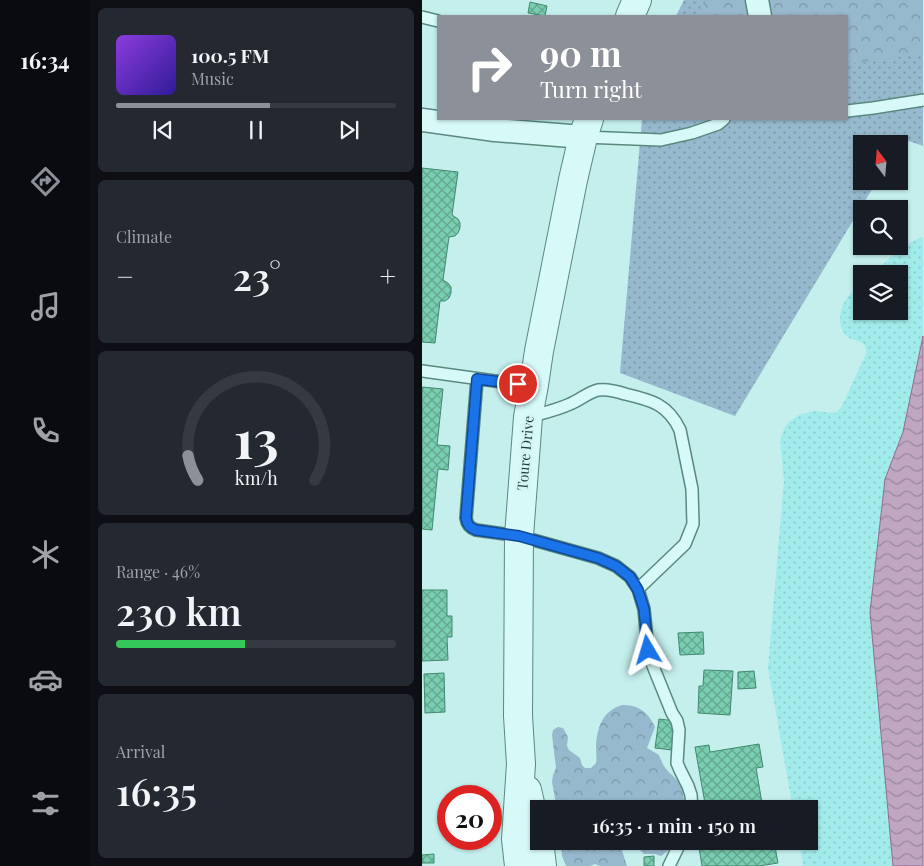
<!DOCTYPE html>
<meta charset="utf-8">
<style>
body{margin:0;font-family:"Playfair Display",serif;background:#242831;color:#f1f3f6;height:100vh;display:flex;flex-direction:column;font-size:19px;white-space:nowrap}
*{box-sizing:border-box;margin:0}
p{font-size:16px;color:#9ea1a6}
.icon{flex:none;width:28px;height:28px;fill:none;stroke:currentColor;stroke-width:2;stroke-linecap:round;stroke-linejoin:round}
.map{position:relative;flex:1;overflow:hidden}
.panel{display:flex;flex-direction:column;gap:8px;padding:8px;background:#0d0f14;width:332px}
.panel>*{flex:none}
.hud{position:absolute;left:15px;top:15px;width:411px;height:105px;border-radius:0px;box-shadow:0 1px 4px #0004;background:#8c9099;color:#fff;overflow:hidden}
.needle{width:32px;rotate:344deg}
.fabs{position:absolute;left:431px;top:135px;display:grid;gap:10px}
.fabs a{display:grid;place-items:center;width:55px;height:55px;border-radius:0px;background:#171b24;box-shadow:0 1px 4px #0004;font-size:25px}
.speed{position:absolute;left:15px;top:785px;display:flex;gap:10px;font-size:25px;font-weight:700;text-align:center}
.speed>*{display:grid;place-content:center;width:65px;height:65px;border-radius:50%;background:#171b24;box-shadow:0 1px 4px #0004;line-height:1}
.speed .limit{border:8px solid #d22;background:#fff;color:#111}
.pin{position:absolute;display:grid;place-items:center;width:42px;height:42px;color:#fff;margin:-21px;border:2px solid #fff;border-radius:50%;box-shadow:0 1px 5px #0007}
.me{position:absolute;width:55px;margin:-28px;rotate:353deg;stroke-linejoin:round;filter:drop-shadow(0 0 4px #0008)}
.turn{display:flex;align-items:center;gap:18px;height:105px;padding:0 20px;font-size:22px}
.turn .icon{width:65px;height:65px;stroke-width:2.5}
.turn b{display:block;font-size:35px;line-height:42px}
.big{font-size:38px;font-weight:600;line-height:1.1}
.panel .card{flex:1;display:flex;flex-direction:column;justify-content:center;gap:8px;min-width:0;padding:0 18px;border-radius:8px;background:#242831}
.panel .dial{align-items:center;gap:0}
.dial svg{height:130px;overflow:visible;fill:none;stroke:#363941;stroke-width:7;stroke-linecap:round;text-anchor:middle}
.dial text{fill:#f1f3f6;stroke:none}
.song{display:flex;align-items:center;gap:15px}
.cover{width:60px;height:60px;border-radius:8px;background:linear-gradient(135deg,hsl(270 70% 55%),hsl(250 70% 35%))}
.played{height:5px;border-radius:2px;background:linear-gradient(90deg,#8c9099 55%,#363941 55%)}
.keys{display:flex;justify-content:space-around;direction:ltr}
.heat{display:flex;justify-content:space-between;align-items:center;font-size:28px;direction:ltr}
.charge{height:8px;border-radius:4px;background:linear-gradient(90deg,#34c759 46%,#363941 0)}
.trip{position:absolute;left:108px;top:800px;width:288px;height:50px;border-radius:0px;background:#171b24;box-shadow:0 1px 4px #0004;font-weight:600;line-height:50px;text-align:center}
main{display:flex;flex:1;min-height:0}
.tab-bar{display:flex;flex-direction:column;width:90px;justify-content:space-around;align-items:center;background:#090b0e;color:#9ea1a6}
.tab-bar .icon{width:35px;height:35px}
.tab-bar .on{color:#8c9099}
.tab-bar b{font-size:22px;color:#f1f3f6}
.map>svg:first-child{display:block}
.grass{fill:url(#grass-dots)}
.forest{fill:url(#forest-crowns)}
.sand{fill:url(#sand-dots)}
.water{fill:url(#water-waves);stroke:#906c90}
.building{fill:url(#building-cross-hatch);stroke:#40896f}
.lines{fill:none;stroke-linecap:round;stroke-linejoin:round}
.service-casing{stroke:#5a897f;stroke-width:14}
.minor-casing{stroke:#5a897f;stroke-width:25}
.tertiary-casing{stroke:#5a897f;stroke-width:30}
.service{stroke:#d7f9f8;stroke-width:11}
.minor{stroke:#d7f9f8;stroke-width:22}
.tertiary{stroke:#d7f9f8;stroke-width:28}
.route-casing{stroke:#114b97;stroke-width:12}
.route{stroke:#1a73e8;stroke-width:9}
.labels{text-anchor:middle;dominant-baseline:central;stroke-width:5;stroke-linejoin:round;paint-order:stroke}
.street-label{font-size:14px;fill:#1e3932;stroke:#d3f6f5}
</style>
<main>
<nav class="tab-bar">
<b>16:34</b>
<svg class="icon on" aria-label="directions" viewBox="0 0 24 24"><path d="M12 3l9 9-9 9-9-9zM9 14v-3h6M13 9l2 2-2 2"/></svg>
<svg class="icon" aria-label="music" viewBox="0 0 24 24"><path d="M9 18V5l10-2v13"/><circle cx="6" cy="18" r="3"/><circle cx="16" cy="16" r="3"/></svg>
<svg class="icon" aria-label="phone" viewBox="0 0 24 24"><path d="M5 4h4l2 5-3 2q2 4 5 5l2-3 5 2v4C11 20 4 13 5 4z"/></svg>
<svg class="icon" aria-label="climate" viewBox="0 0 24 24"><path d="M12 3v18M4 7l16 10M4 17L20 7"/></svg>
<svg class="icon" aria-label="car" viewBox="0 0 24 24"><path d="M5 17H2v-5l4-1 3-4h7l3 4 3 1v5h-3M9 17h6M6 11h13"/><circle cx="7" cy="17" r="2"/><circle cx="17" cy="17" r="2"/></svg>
<svg class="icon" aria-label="filters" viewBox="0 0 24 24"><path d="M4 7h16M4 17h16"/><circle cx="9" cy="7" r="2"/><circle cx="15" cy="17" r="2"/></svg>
</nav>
<section class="panel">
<div class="card">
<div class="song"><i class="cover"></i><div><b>100.5 FM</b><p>Music</p></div></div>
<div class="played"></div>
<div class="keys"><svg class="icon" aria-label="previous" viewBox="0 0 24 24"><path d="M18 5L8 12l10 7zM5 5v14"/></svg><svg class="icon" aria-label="pause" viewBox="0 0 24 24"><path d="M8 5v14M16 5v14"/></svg><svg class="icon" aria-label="next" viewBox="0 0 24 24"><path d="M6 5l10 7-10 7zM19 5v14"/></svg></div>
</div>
<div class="card"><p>Climate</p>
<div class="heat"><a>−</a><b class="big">23°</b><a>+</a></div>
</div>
<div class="card dial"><svg viewBox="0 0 100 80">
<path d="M14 69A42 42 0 1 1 86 69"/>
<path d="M14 69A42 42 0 0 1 8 54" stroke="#8c9099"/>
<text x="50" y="56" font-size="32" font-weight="700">13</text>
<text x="50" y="72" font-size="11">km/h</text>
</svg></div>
<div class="card"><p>Range · 46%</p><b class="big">230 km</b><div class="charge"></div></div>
<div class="card"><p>Arrival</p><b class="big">16:35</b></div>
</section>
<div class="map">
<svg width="502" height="866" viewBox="0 0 502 866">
<defs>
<pattern id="grass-dots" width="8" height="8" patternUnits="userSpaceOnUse" patternTransform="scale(1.25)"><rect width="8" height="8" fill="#97b9cd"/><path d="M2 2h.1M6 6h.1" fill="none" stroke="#7b97a7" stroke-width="1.8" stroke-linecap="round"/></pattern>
<pattern id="forest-crowns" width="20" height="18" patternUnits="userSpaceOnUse" patternTransform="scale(1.25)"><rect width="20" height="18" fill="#97b9cd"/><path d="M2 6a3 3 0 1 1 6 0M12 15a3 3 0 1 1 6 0" fill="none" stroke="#7b97a7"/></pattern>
<pattern id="sand-dots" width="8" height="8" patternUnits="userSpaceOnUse" patternTransform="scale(1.25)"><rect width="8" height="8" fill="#a1ebea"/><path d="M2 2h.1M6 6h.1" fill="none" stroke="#8acac9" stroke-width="1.8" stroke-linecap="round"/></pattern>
<pattern id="water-waves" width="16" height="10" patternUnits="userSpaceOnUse" patternTransform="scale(1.25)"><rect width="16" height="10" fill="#c0a6c1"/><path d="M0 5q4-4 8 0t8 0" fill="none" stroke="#9b889d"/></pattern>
<pattern id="building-cross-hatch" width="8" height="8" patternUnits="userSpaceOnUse" patternTransform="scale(1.25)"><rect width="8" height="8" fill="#79cdb1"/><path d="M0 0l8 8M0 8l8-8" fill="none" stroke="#63a791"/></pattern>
</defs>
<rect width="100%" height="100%" fill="#c4efed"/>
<!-- grass -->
<path class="grass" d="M262,0H501V146L481,139L478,144H440V181H455L313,416L198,373L220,119H425V16H254Z"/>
<!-- forest -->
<path class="forest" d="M284,0H501V54L425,64V16H276Z
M200,705C216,704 227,713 233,727L225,748L237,755C239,760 241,766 245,770C249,775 255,778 258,785C262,792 262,801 263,809H135L130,782L131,775L134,768L130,735L131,730L136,727L141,728L146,737L145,746L147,750L158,758L160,765L163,768H169L174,763C175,758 174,752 174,747C175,728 180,711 200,705Z
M139,841H197L205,866H178L173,864L168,866H144L140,856Z
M208,841H250L247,850L239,856L233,854H222Z"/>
<!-- sand -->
<path class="sand" d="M501,237V336L481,432L463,479L448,612L471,866H381L377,841H386V809H371L346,668L362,480L358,440L363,427L367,422L377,415L392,411L413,413L419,408L444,354C446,339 434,343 426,337C414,328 417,309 425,298C429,293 435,288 440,284V311H478V274H451C466,260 481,243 501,237Z"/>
<!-- water -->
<path class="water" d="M501,336V866H471L448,612L463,479L481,432Z"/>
<!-- building -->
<path class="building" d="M108,2L125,6L123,16L106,13Z
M0,168L36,172L30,215L36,219L38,223V228L36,233L33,236L27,237L21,280L26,283L29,287V293L27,298L23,301H18L13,343L0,342Z
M0,387L21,389L15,445L28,446L26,470L16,469L10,530L0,529Z
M0,590H25V616H30V637H25L26,660L0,661Z
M281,632L282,654L258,655L256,633Z
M282,670L311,671L308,715L276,713L277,686H281Z
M332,671L334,688L316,689V672Z
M22,673L23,712L3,713L2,674Z
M237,719L254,721L250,750L233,748Z
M337,744L341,767L334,768L341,809H284L273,747L287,745L288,752Z
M276,841H352L356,863L337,866H280Z
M12,854V863H0V855Z
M232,856V866H222V857Z"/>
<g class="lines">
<!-- service casing -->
<g class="service-casing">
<path id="service" d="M0,17L16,21
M425,111L451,108L502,100
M161,137L239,140L270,133L296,124L302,119
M0,371L80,382L112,385
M55,379L44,518C45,525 48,528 54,530L97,536L176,558L194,566L208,577L216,589L222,609L226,650L231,666L250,713L255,721L257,730L255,763L258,770L266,786L269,795L270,809
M107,417C121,413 135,410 148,404C158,400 165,393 176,390C185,389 194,391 203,394C229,400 246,404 258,430L270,489L271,524L263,544L216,589
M247,866L259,841"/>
</g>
<!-- minor casing -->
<g class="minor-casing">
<path id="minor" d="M335,0L338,16
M0,120L73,130L161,137"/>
</g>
<!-- tertiary casing -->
<g class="tertiary-casing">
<path id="tertiary" d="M208,16L215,0
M105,790L116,838
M117,841L120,866
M97,866L94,839L99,764L96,716L97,536L106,417L112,385L117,351L151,180L161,137L167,119"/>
</g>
<!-- service -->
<use href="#service" class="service"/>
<!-- minor -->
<use href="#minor" class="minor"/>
<!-- tertiary -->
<use href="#tertiary" class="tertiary"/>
</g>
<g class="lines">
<!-- route casing -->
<g class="route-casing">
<path id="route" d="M96,384L55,379L44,518C45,525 48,528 54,530L97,536L176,558L194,566L208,577L216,590L222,609L226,650"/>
</g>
<!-- route -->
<use href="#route" class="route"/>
</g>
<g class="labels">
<!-- street labels -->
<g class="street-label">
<text transform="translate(103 453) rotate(-85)">Toure Drive</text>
</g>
</g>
</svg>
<div class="fabs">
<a><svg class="needle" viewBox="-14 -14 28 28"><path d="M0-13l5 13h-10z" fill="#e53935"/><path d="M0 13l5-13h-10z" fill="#9ea1a6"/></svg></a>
<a><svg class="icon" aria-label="search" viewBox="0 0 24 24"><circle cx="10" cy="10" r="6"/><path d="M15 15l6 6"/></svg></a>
<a><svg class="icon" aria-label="layers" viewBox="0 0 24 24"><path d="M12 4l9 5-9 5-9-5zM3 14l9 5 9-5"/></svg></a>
</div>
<div class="speed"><div class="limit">20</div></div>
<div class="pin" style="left:96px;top:384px;background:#d93025"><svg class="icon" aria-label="arrive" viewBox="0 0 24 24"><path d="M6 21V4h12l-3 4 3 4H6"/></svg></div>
<svg class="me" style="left:226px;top:650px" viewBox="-20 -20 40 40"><path d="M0-17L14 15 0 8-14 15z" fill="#1a73e8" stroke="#fff" stroke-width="4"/></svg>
<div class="trip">16:35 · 1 min · 150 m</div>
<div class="hud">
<div class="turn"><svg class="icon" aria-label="right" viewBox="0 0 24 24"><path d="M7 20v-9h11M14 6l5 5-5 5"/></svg><div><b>90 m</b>Turn right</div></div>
</div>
</div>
</main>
